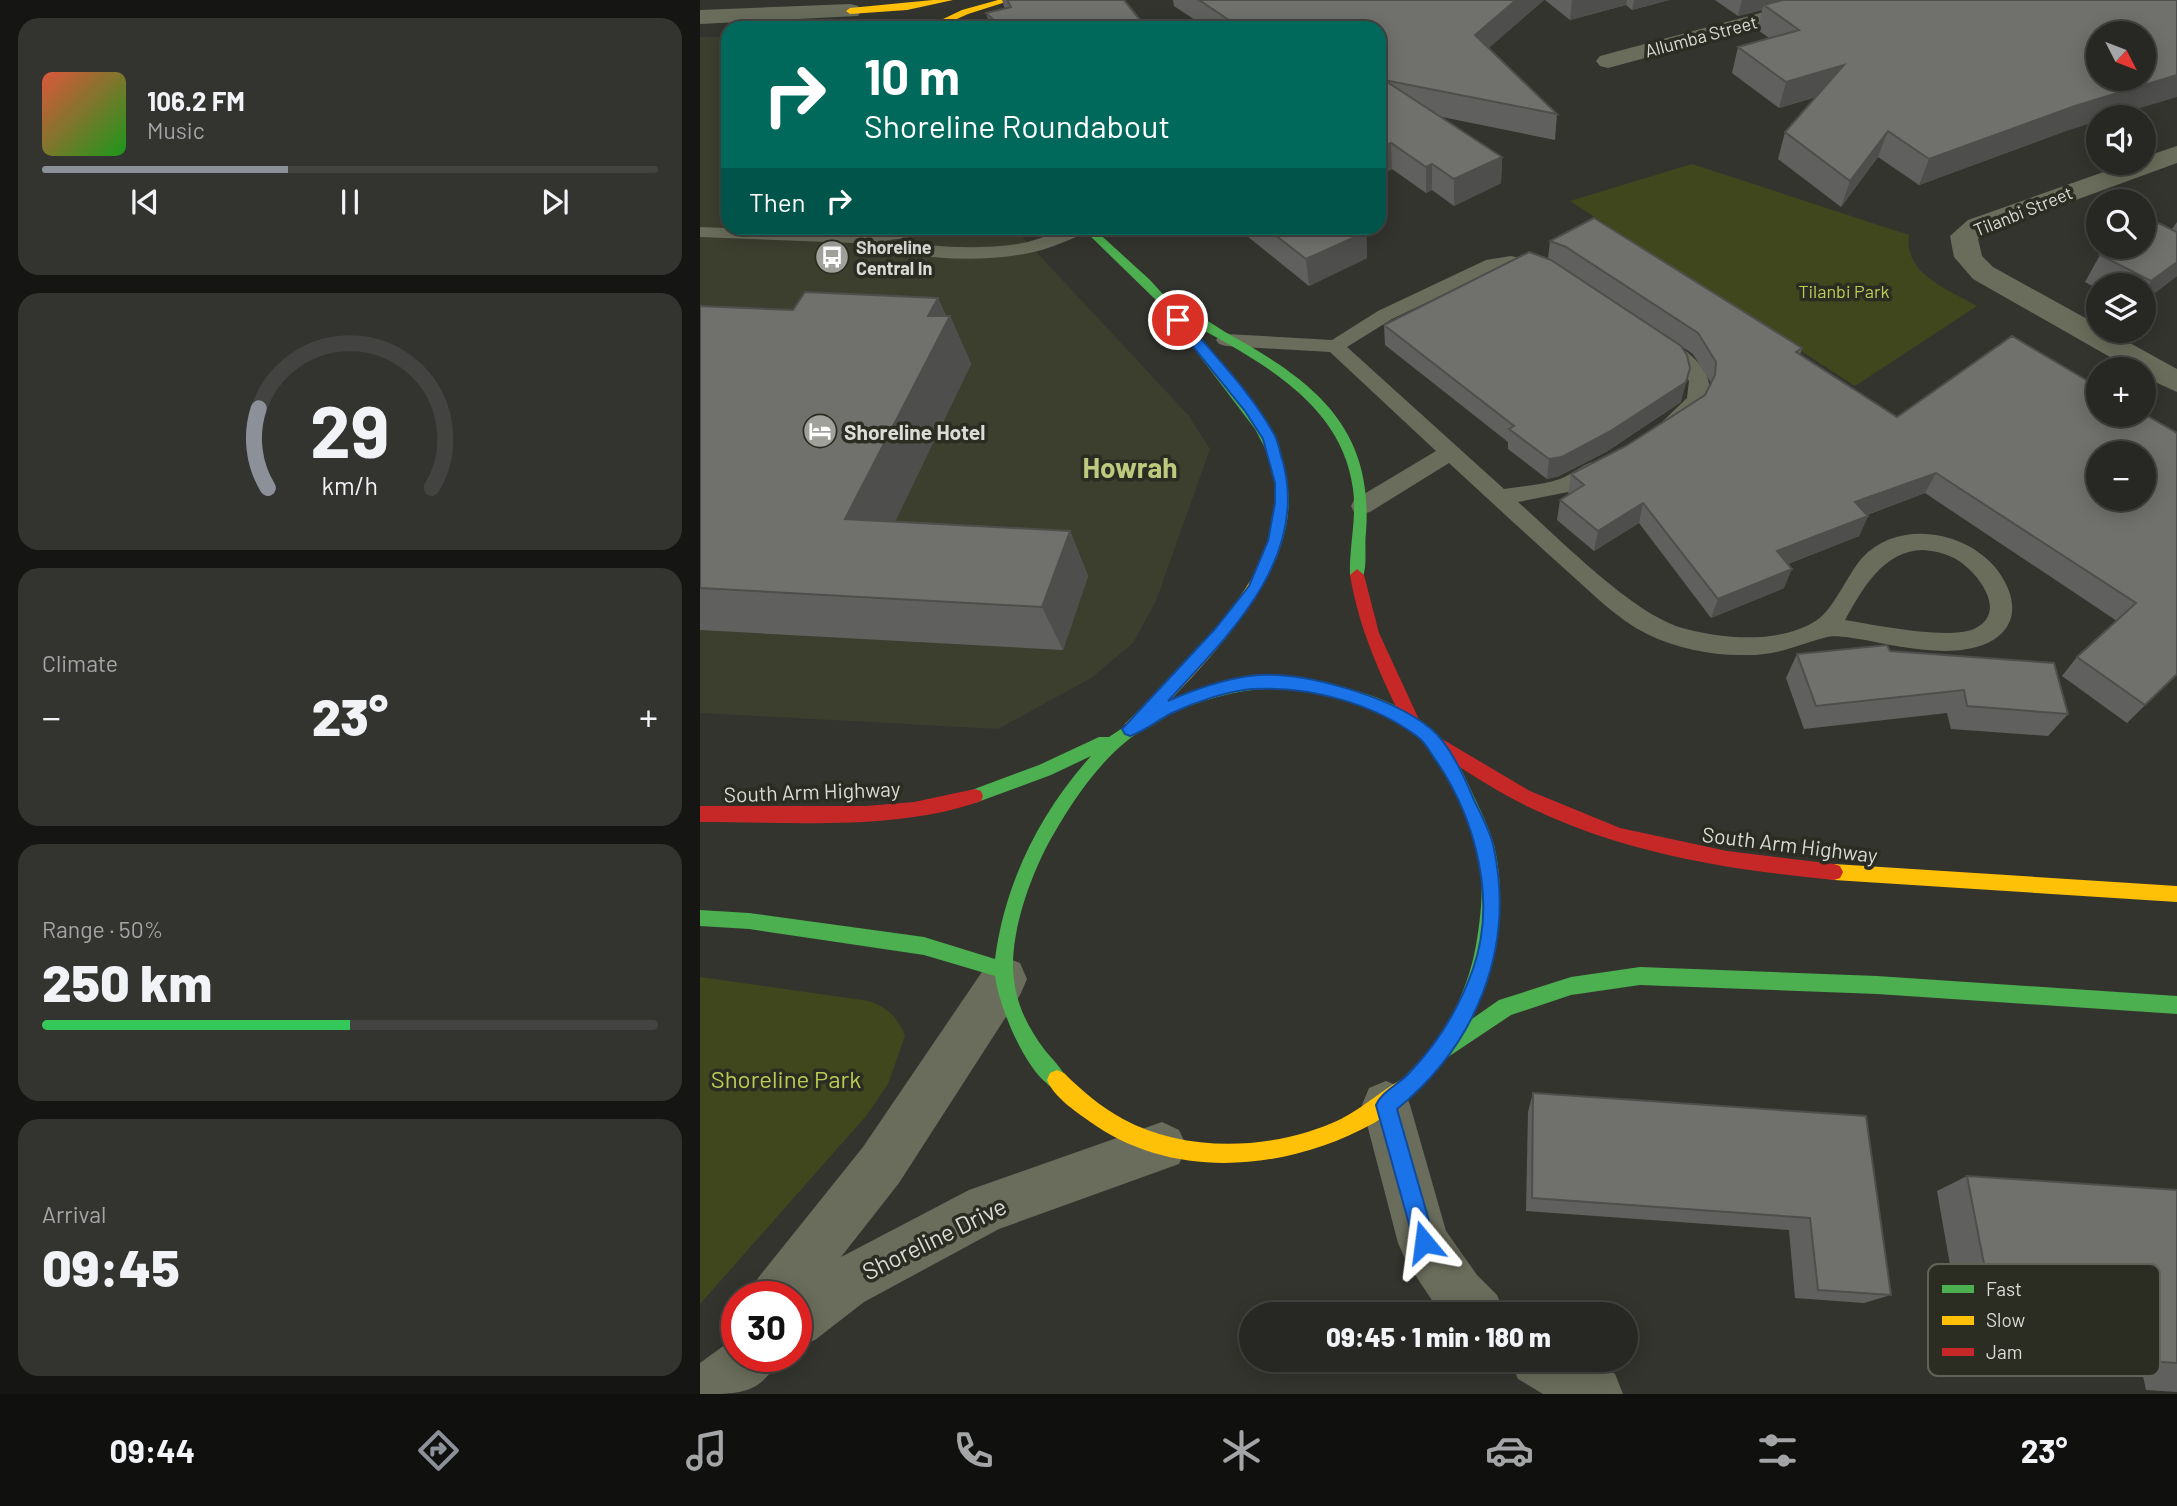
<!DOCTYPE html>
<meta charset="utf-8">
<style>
body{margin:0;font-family:Barlow,sans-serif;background:#333330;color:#f1f3f6;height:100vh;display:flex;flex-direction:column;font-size:26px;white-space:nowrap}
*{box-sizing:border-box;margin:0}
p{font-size:23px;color:#a4a5a6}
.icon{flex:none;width:38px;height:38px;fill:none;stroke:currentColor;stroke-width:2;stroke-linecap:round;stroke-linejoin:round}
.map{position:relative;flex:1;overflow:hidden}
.side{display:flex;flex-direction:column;gap:18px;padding:18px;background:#151513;width:700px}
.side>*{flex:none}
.guide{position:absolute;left:21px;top:21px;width:665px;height:214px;border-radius:21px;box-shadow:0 4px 18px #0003,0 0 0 2px #434441;background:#00695c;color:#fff;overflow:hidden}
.needle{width:46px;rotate:132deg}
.fabs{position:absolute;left:1386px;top:21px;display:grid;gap:14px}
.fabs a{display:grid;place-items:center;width:70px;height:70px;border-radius:50%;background:#272723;box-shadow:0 4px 18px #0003,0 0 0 2px #434441;font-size:35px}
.speed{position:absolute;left:21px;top:1281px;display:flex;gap:14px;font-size:35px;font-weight:700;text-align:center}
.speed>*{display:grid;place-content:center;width:91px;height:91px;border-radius:50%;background:#272723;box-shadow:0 4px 18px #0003,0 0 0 2px #434441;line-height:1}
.speed .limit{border:10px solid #d22;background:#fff;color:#111}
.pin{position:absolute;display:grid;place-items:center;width:60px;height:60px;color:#fff;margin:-30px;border:4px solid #fff;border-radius:50%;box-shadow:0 2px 7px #0007}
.me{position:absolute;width:77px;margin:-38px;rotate:344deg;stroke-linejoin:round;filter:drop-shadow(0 0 5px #0008)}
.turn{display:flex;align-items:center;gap:24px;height:147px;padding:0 28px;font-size:32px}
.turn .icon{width:91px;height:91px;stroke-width:2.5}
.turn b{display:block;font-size:49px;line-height:60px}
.then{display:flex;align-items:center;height:66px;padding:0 28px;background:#0003;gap:14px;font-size:26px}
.big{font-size:52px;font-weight:800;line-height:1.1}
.side .card{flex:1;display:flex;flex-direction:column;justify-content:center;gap:10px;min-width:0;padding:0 24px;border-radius:21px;background:#333330}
.side .dial{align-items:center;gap:0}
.dial svg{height:182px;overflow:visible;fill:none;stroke:#434441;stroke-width:7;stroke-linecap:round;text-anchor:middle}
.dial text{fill:#f1f3f6;stroke:none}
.song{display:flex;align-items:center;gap:21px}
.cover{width:84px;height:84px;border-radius:10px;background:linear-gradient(135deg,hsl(10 70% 55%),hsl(120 70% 35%))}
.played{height:7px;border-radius:4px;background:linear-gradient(90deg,#8c9099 40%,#434441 40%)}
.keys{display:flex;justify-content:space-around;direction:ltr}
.heat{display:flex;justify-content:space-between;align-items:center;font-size:38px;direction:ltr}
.charge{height:10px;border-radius:5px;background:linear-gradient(90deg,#34c759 50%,#434441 0)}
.trip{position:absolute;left:539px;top:1302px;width:399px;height:70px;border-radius:35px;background:#272723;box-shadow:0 4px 18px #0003,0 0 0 2px #434441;font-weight:800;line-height:70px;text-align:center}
.tabs{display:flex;height:112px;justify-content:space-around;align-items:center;background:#10100e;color:#a4a5a6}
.tabs .icon{width:49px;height:49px}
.tabs .selected{color:#8c9099}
.tabs b{font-size:32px;color:#f1f3f6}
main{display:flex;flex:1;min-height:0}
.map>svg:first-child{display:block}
.built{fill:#3c3e2e}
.green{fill:#41471d}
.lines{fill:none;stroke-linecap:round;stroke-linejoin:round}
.lane{fill:#6a6d5b;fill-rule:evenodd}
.street{fill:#6a6d5b;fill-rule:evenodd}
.fast{fill:#4caf50;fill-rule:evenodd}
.slow{fill:#ffc107;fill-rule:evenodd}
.jam{fill:#c62828;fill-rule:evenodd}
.wall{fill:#60615e}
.shaded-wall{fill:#4e4f4c}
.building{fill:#70716d;stroke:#4e4f4c;stroke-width:2;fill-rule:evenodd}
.route{fill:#1a73e8;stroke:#114b97;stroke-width:2}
.labels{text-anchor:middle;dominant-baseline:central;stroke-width:7;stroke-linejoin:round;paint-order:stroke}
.far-street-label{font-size:18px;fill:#dadcd5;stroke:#2b2d22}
.far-poi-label{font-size:18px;font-weight:bold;fill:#dadcd5;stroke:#2b2d22;text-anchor:start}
.far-park-label{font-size:18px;fill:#bbcb54;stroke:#2b2d22}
.poi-label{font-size:21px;font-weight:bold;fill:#dadcd5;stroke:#2b2d22;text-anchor:start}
.street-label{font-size:21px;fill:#dadcd5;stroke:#2b2d22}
.near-park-label{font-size:24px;fill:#bbcb54;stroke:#2b2d22}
.near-street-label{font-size:24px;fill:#dadcd5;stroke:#2b2d22}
.district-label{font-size:28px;font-weight:bold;fill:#bdca7e;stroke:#2b2d22}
.key{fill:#2b2d22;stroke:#606258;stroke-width:2}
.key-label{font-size:19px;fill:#dadcd5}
</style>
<main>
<section class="side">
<div class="card">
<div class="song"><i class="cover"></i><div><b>106.2 FM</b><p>Music</p></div></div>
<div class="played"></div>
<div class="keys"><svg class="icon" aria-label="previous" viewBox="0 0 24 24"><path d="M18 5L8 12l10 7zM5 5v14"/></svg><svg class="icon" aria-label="pause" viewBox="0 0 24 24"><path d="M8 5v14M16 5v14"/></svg><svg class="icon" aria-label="next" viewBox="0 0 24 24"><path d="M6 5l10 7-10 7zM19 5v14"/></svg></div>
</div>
<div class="card dial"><svg viewBox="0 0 100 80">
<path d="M14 69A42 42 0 1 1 86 69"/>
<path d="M14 69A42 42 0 0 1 10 34" stroke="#8c9099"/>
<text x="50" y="56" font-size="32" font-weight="700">29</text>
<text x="50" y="72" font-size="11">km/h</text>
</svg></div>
<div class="card"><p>Climate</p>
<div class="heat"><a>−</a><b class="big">23°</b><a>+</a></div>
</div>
<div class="card"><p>Range · 50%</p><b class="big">250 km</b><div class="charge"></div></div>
<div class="card"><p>Arrival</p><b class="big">09:45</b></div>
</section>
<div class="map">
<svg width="1477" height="1394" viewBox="0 0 1477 1394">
<rect width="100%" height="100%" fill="#34342f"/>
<!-- built -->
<path class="built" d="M0,37H28V228H314L489,416L510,449L456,601L433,643L391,678L298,729L0,713Z"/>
<!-- green -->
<path class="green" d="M992,164L1209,235C1203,274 1249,290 1277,306L1155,386L870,201Z
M0,977L169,1001C189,1009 197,1016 205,1036L188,1084L166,1116L0,1304Z"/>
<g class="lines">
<!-- lane -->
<path class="lane" d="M0,227L154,233L204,228H257L255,232L249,233L189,240C231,247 275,250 318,244C344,240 365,225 391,228L388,232C373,238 358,245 342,250C289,264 226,260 173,247L171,241L154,243L0,237Z
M811,256L849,264L852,268L843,273L811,266L797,269L692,319L647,347L804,489C822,486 843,485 860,479C876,473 889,457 906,462L909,467L906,472L873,491L818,502C859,538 935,617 986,629C1025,639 1081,644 1117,620C1133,610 1148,574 1162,558C1198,519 1267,530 1298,571C1325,608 1313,641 1267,649C1246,653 1224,650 1203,647C1187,645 1140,633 1127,637C1093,646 1079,656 1040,655C1009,655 976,648 947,634C917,619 892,593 867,571C827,535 788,499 749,463L670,512L662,514L654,512L651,506L654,500L736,451L630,352L526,346L519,344L516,340L519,336L526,334L632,340L678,311L786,260ZM1223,550C1236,551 1248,554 1259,561C1280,575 1308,613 1274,629C1247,640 1175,625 1145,620C1163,588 1183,551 1223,550Z
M962,338C980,343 1012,368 1009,389C1008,399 1002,407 995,414C989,421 981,426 972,429L965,427L962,422L987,398L989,381L979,367L952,344L955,340Z"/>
<!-- street -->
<path class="street" d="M1109,0H1145L1142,5L908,68L900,66L896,61L900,56Z
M150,4L158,6L161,11L158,16L0,24V10Z
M1477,146V163L1288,232L1278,239L1282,256L1293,267L1398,325V331H1408L1477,369V392L1444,377V369H1431L1273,279L1254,257L1250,236L1268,220L1429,163H1444V157Z
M304,957L320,963L327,979L320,995L199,1183L141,1257L269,1190L462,1122L479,1130L487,1147L479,1164L299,1229L164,1302L115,1340L96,1348V1297H51L58,1278L163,1147L288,963Z
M686,1081L703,1088L710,1105L746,1231L777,1275L797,1295L805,1314H741L706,1261L698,1243L662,1105L669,1088Z
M37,1336V1356H80C62,1394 41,1394 0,1394V1363Z
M810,1360H889L915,1374L923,1394H843L818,1379Z"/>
<!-- fast -->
<path class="fast" d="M382,228H393L450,280L479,312C492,308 515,326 527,333C611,380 674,425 666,532C664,546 668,566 662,579H652L650,575C649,547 657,517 653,489C642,401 555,359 485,320C547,404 627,462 568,576H558L556,572L570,538L576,507L574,479L567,452L555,429L461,305Z
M587,676C635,684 687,694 727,725C748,742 760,766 771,790C779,808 789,826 794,845C808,901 796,970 769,1021L799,1000L871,977L940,967L1177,976L1477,996V1014L1177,994L940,985L871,995L811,1015L748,1057L716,1093L709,1096L702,1093L699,1086C705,1073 718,1064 727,1053C752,1021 769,985 776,945C782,912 785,874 776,841C772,827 764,814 759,801C750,779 739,757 722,741C691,711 629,690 586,688C533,687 470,707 428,740C395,766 368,808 348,844C329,880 308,939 314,980C317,1006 329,1029 344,1049C352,1059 362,1068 367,1080L364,1087L357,1090C327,1077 299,1007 295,976L224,955L49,929L0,926V910L49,913L224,937L295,959C305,882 340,813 391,756L351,775L275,803L269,801L267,796L269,791L339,765L399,737H409L454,707L500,690L543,680Z"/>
<!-- slow -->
<path class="slow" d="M233,0H253L207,10L150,14L146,11L150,8Z
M298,0H312L268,14L237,28H224L262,10Z
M563,566L570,572C536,635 487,683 437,734L431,736L425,734L423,729L425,724C474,675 523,629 558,568Z
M1134,864L1477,886V902L1134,880L1128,878L1125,872L1128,866Z
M357,1070L364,1073C382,1091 401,1107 423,1119C487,1154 576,1150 641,1119C665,1107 687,1085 709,1076L716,1079L719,1086C712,1102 688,1114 674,1123C587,1171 473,1182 389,1121C375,1111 354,1097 347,1080L350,1073Z"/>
<!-- jam -->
<path class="jam" d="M657,569L664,575L679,633L721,724L719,729L713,731L707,729C682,679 659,630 650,575Z
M742,739L830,791L920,828L1027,851L1134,864L1140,866L1143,872L1140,878L1134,880C1030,870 928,854 833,809C799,793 767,772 736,751L734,746L736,741Z
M275,789L281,791L283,796L281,801C198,831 88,822 0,822V806H166L214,802Z"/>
</g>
<!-- wall -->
<path class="wall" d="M302,0H424L442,28H291L286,13L305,9Z
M473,0H844L788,48L857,114L855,140L742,117L802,157L801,183L754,206L732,190L726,193L692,169L679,175V28H507L474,6Z
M845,0H969L932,10L926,5L870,20Z
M1015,0H1477L1363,132L1219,185L1178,157L1141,207L1078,159L1085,132L1116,97L1079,108L1032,73L1038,47L1069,38L1058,30L1062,10L1038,16Z
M894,218L1102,348L1100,355L1197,417L1312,336L1477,674L1427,723L1362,676L1377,657L1417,621L1225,493L1167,515L1168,516L1159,536L1088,564L1084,588L1011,618L939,523L894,551L857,520L860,500L868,495L871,474L926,446L1005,395L1011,383L993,354L863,268L981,402L906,452L859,476L847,479L808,449V442L685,345L684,325L848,259L850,241Z
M1477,222V276L1444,301V285H1398V289L1385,282L1400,255L1472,229Z
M537,228H660L666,232L667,258L609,286Z
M238,298L246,316H250L271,364L195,521L370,531L388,576L363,650L0,630V306L93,310Z
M1190,651L1368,714L1348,736L1251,729L1247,713L1104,729L1086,678L1097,654Z
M833,1093L1166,1116L1191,1295L1164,1303L1095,1298L1089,1230L826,1211L828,1112Z
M1267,1176L1477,1190V1392L1446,1390L1441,1367L1266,1356L1237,1191Z"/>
<!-- shaded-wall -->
<path class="shaded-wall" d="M816,0H844L774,61L775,35Z
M872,0H927L926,5L870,20Z
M934,0H969L932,10Z
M1042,0H1099L1064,5L1062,10L1038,16Z
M441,21L442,28H410Z
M1144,65L1136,91L1079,108L1086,82Z
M1477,75V97L1410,117H1398V121L1363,132L1219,185L1229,159L1375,106Z
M1188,131L1178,157L1141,207L1150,181Z
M691,143L692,169L679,175V148Z
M802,157L801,183L754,206V179Z
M732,164V190L726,193V167Z
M666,232L667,258L609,286L606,259Z
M1477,262V276L1444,301V293L1451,281Z
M238,298L248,321L250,316L271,364L175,564L145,519L228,316Z
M990,368L981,402L906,452L859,476L847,479L849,459Z
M1236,473L1225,493L1146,522L1155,502Z
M943,503L939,523L894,551L898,531Z
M1168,516L1159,536L1069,571L1077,551Z
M370,531L388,576L363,650L342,607Z
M1092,569L1084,588L1011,618L1018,599Z"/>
<!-- building -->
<path class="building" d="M307,0H424L441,21L410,28H303L286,13L311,7Z
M499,0H816L775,35L857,114L684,80L802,157L754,179L732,164L726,167L691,143L679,148V28H541Z
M1083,0H1477V75L1375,106L1229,159L1188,131L1150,181L1085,132L1144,65L1086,82L1038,47L1099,30L1064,5ZM1398,33H1444V79H1398Z
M894,218L1102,348L1096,352L1197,417L1312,336L1398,387V415H1444V414L1477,433V674L1445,705L1377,657L1436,603L1236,473L1155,502L1168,516L1077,551L1092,569L1018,599L943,503L898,531L860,500L884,485L871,474L926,446L1005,395L1015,375L1016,362L998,333L866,247L850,241ZM1398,453H1444V499H1398Z
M1452,220L1477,232V262L1451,281L1400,255L1412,247H1444V225Z
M566,228H660L666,232L606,259Z
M829,252L851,260L981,346L987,355L990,368L986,382L909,432L862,457L849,459L809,429L814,426L684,325Z
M105,292L238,298L228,316H250L145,519L370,531L342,607L0,588V306L93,310Z
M1187,645L1190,651L1354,663L1368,714L1267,706L1264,690L1116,706L1097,654Z
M833,1093L1166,1116L1191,1295L1118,1290L1110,1218L832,1198Z
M1267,1176L1477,1190V1363L1301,1352Z"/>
<!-- route -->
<path class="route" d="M478,317L483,318C514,355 552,393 575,436C579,444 580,454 583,462C609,559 528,636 468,701C493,690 521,680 549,676C599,669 690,696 730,728C748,742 765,778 774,800C781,815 791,832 794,849C815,949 776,1045 697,1109L735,1242L732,1250L724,1253L717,1250L714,1242L676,1105C682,1091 700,1084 710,1072C738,1043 759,1008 773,969C797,901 776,820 737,762C731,754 726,743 718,737C673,703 609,686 553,689C527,691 495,702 472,713C458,720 445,731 430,736L425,734L422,729L515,629L549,586L568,541L575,503V483L563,439L545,411L474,323V318Z"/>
<!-- icons -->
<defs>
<g id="bus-disc" transform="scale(1.75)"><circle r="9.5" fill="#a0a19b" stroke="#2b2d22"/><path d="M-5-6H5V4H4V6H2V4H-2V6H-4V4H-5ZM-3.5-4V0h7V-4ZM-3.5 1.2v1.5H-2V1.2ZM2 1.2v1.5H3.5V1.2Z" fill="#fff"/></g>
<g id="hotel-disc" transform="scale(1.75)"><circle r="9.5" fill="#a0a19b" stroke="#2b2d22"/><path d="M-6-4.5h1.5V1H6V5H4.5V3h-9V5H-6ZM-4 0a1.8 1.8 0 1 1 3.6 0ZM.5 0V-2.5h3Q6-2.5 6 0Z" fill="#fff"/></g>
</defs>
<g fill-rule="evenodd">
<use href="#bus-disc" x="132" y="257"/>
<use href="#hotel-disc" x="120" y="431"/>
</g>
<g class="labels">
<!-- far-street labels -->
<g class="far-street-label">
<text transform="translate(1001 36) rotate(-15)">Allumba Street</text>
<text transform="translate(1323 211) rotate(-22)">Tilanbi Street</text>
</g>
<!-- far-poi labels -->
<g class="far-poi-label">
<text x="156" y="247">Shoreline<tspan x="156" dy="21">Central In</tspan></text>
</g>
<!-- far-park labels -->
<g class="far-park-label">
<text x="1144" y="291">Tilanbi Park</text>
</g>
<!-- poi labels -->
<g class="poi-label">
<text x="144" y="431">Shoreline Hotel</text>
</g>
<!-- street labels -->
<g class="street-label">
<text transform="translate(112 791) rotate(-2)">South Arm Highway</text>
<text transform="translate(1090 844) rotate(7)">South Arm Highway</text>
</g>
<!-- near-park labels -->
<g class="near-park-label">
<text x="86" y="1078">Shoreline Park</text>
</g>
<!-- near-street labels -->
<g class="near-street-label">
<text transform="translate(234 1238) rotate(-26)">Shoreline Drive</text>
</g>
<!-- district labels -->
<g class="district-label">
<text x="430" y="467">Howrah</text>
</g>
</g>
<!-- legend -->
<rect x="1228" y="1264" width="232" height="112" rx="10" class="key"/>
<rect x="1242" y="1285" width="32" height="8" fill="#4caf50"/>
<rect x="1242" y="1316" width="32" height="9" fill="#ffc107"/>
<rect x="1242" y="1348" width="32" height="8" fill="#c62828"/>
<g class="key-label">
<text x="1286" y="1296">Fast</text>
<text x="1286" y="1327">Slow</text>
<text x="1286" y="1359">Jam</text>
</g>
</svg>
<div class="fabs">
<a><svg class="needle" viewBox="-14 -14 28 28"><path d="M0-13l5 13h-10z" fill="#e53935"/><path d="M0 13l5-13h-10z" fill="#a4a5a6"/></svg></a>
<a><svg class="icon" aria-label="sound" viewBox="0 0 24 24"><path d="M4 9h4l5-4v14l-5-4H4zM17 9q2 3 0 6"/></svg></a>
<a><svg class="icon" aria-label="search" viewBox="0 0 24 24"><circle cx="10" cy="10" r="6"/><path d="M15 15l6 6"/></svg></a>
<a><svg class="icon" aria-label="layers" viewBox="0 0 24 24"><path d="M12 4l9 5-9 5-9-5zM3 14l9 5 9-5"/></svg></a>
<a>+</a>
<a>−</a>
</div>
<div class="speed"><div class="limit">30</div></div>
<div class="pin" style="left:478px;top:320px;background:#d93025"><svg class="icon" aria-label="arrive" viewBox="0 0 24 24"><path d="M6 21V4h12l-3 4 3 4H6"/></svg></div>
<svg class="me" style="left:724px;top:1242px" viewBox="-20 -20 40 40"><path d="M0-17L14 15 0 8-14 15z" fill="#1a73e8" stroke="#fff" stroke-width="4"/></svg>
<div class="trip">09:45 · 1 min · 180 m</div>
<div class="guide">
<div class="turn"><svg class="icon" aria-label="right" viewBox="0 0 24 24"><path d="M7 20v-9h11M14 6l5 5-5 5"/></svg><div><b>10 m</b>Shoreline Roundabout</div></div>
<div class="then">Then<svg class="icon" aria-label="right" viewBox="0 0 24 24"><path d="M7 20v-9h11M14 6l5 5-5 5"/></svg></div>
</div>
</div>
</main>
<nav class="tabs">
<b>09:44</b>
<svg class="icon selected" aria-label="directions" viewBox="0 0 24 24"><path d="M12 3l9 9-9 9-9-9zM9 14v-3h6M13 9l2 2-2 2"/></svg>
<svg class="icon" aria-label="music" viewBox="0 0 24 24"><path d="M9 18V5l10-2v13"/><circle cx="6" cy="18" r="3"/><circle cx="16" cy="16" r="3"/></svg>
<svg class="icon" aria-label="phone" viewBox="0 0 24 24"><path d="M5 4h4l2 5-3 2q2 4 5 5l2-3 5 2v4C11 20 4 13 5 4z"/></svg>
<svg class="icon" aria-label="climate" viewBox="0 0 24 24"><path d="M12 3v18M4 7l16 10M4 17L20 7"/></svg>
<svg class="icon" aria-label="car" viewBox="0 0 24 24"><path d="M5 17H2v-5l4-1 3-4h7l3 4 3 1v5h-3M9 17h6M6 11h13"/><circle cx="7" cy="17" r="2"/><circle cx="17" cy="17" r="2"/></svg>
<svg class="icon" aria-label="filters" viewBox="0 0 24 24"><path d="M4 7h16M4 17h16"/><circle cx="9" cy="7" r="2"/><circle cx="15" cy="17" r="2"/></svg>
<b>23°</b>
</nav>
